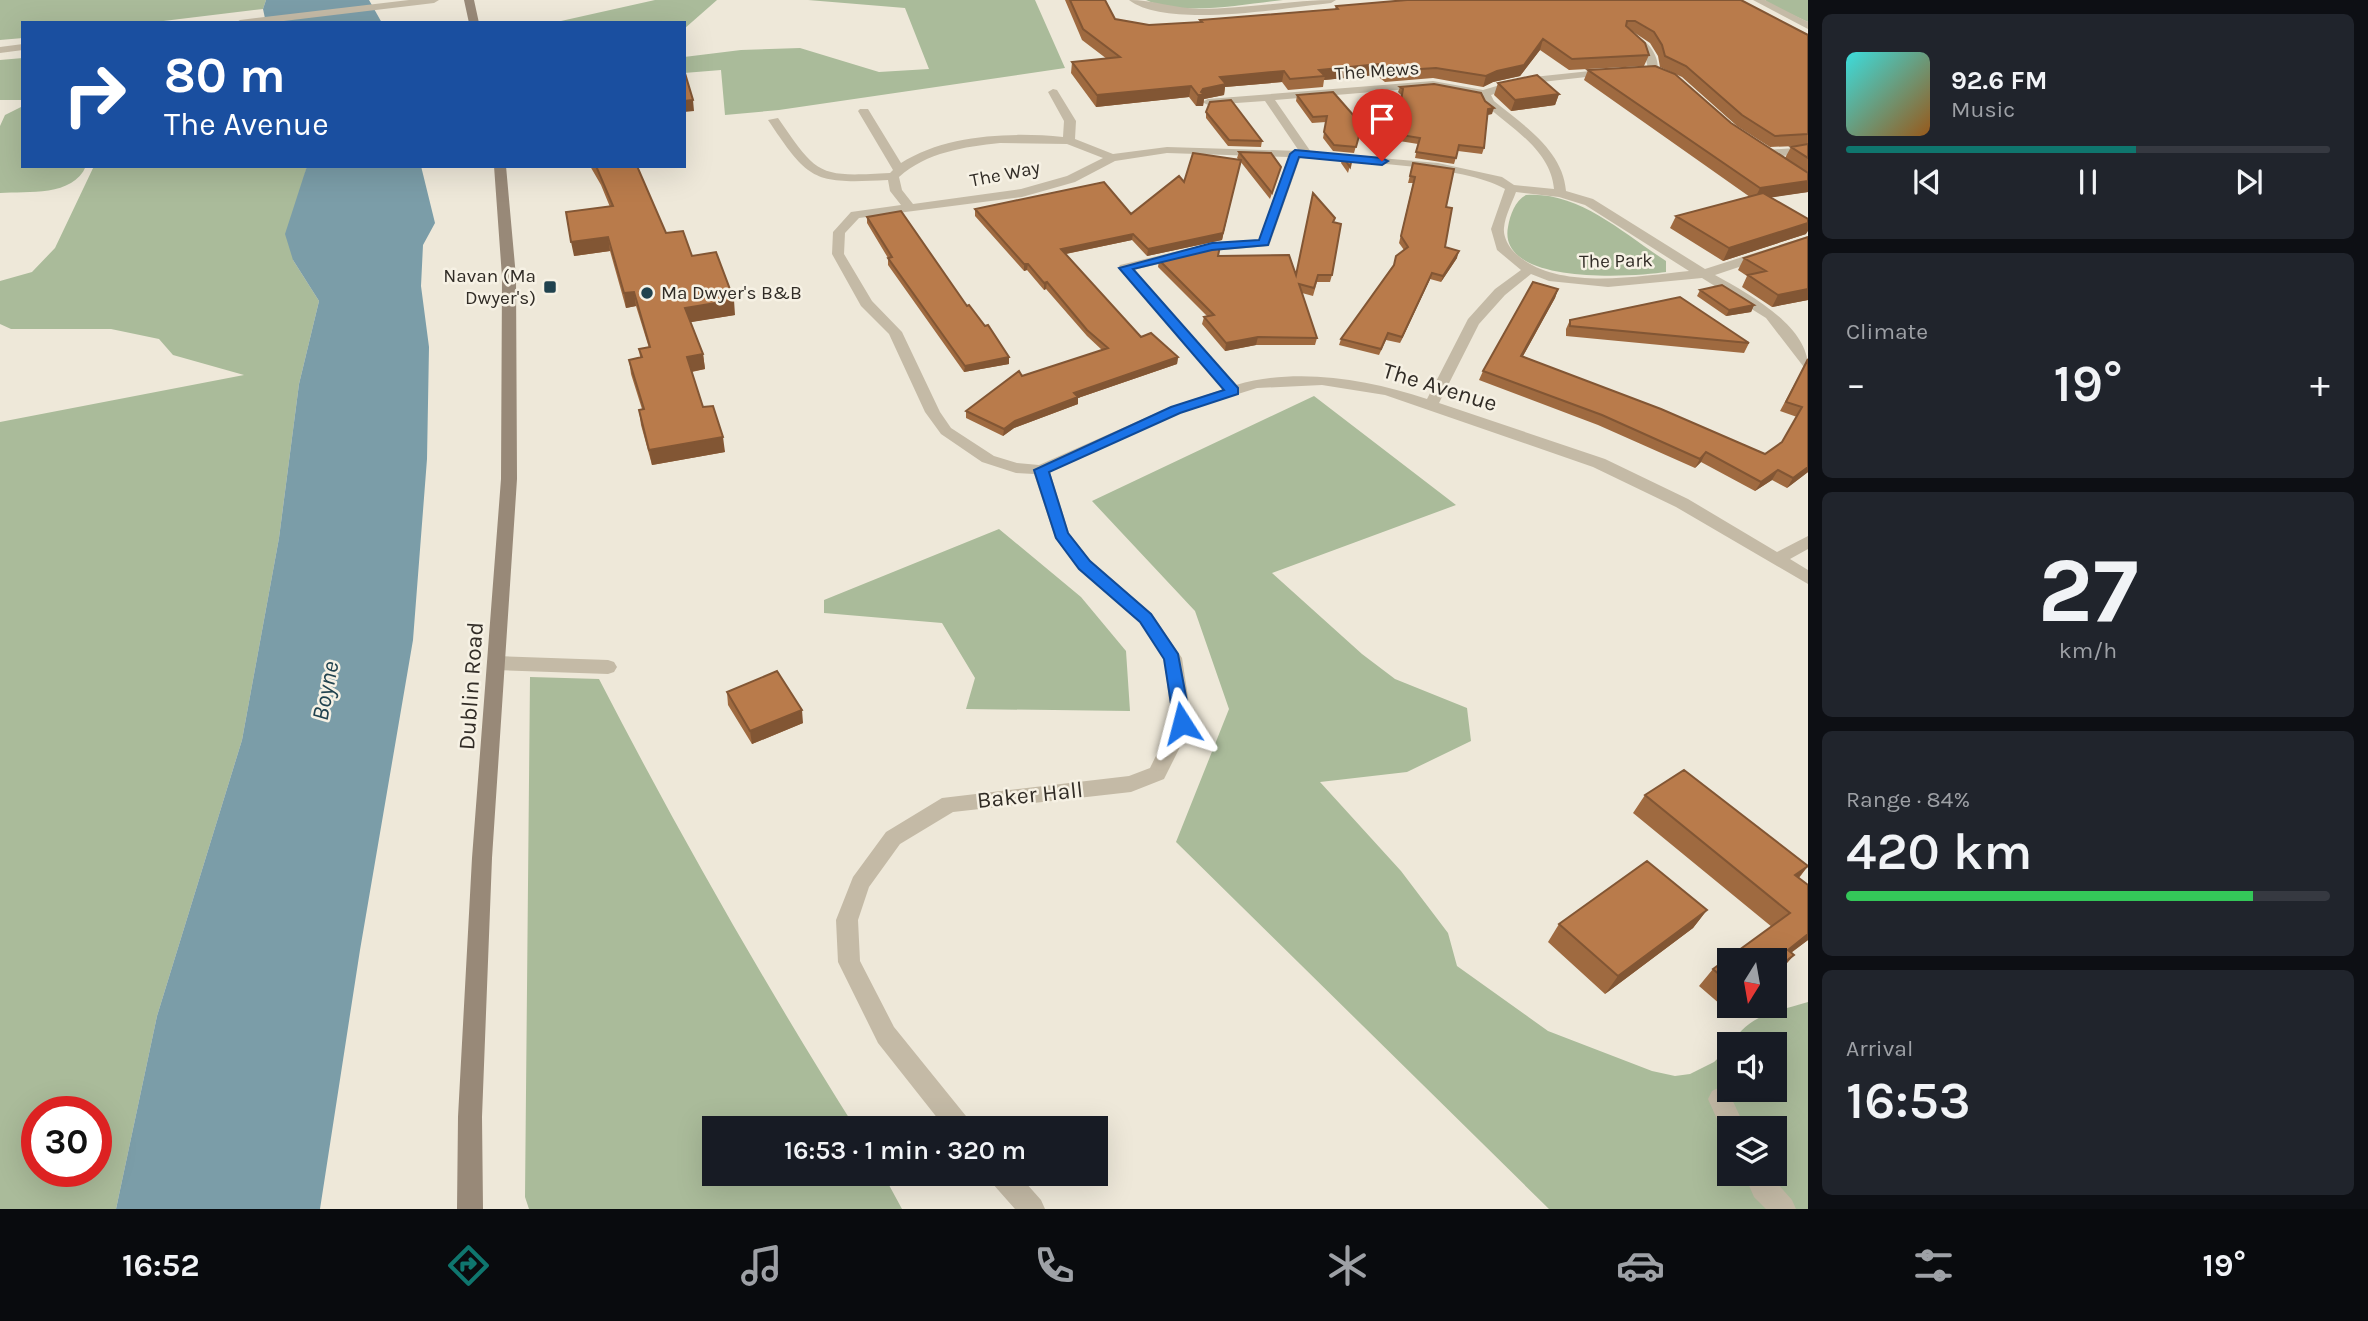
<!DOCTYPE html>
<meta charset="utf-8">
<style>
body{margin:0;font-family:Karla,sans-serif;background:#20242c;color:#f1f3f6;height:100vh;display:flex;flex-direction:column;font-size:26px;white-space:nowrap}
*{box-sizing:border-box;margin:0}
p{font-size:23px;color:#9ea1a6}
.icon{flex:none;width:38px;height:38px;fill:none;stroke:currentColor;stroke-width:2;stroke-linecap:round;stroke-linejoin:round}
.map{position:relative;flex:1;overflow:hidden}
.sheet{display:flex;flex-direction:column;gap:14px;padding:14px;background:#0d0f14;width:560px}
.sheet>*{flex:none}
.banner{position:absolute;left:21px;top:21px;width:665px;height:147px;border-radius:0px;box-shadow:0 7px 28px #0002;background:#1a4fa0;color:#fff;overflow:hidden}
.needle{width:46px;rotate:191deg}
.controls{position:absolute;left:1717px;top:948px;display:grid;gap:14px}
.controls a{display:grid;place-items:center;width:70px;height:70px;border-radius:0px;background:#171b24;box-shadow:0 7px 28px #0002;font-size:35px}
.speed{position:absolute;left:21px;top:1096px;display:flex;gap:14px;font-size:35px;font-weight:700;text-align:center}
.speed>*{display:grid;place-content:center;width:91px;height:91px;border-radius:50%;background:#171b24;box-shadow:0 7px 28px #0002;line-height:1}
.speed .limit{border:10px solid #d22;background:#fff;color:#111}
.pin{position:absolute;display:grid;place-items:center;width:60px;height:60px;color:#fff;margin:-72px -30px;border-radius:50% 50% 50% 0;rotate:-45deg;box-shadow:0 0 7px #0007}
.pin .icon{rotate:45deg}
.me{position:absolute;width:77px;margin:-38px;rotate:351deg;stroke-linejoin:round;filter:drop-shadow(0 0 5px #0008)}
.turn{display:flex;align-items:center;gap:24px;height:147px;padding:0 28px;font-size:32px}
.turn .icon{width:91px;height:91px;stroke-width:2.5}
.turn b{display:block;font-size:49px;line-height:60px}
.big{font-size:52px;font-weight:600;line-height:1.1}
.sheet .widget{flex:1;display:flex;flex-direction:column;justify-content:center;gap:10px;min-width:0;padding:0 24px;border-radius:10px;background:#20242c}
.sheet .dial{align-items:center;gap:0}
.dial b{font-size:91px;line-height:1}
.song{display:flex;align-items:center;gap:21px}
.cover{width:84px;height:84px;border-radius:10px;background:linear-gradient(135deg,hsl(180 70% 55%),hsl(30 70% 35%))}
.played{height:7px;border-radius:4px;background:linear-gradient(90deg,#0f766e 60%,#363941 60%)}
.keys{display:flex;justify-content:space-around;direction:ltr}
.heat{display:flex;justify-content:space-between;align-items:center;font-size:38px;direction:ltr}
.charge{height:10px;border-radius:5px;background:linear-gradient(90deg,#34c759 84%,#363941 0)}
.trip{position:absolute;left:702px;top:1116px;width:406px;height:70px;border-radius:0px;background:#171b24;box-shadow:0 7px 28px #0002;font-weight:600;line-height:70px;text-align:center}
.tab-bar{display:flex;height:112px;justify-content:space-around;align-items:center;background:#090b0e;color:#9ea1a6}
.tab-bar .icon{width:49px;height:49px}
.tab-bar .selected{color:#0f766e}
.tab-bar b{font-size:32px;color:#f1f3f6}
main{display:flex;flex:1;min-height:0}
.map>svg:first-child{display:block}
.green{fill:#aabb9a;fill-rule:evenodd}
.water{fill:#7b9da8}
.lines{fill:none;stroke-linecap:round;stroke-linejoin:round}
.minor{fill:#c4baa6;fill-rule:evenodd}
.tertiary{fill:#c4baa6;fill-rule:evenodd}
.secondary{fill:#988978;fill-rule:evenodd}
.wall{fill:#9f6a40}
.shaded-wall{fill:#825634}
.building{fill:#b97b4b;stroke:#825634;stroke-width:2}
.route{fill:#1a73e8;stroke:#114b97;stroke-width:2}
.poi-dot{fill:#20424e;stroke:#f6f1e4;stroke-width:2.5}
.labels{text-anchor:middle;dominant-baseline:central;stroke-width:5;stroke-linejoin:round;paint-order:stroke}
.far-street-label{font-size:19px;fill:#312c26;stroke:#f6f1e4}
.far-poi-label{font-size:19px;fill:#312c26;stroke:#f6f1e4;text-anchor:end}
.street-label{font-size:23px;fill:#312c26;stroke:#f6f1e4}
.water-label{font-size:24px;font-style:italic;fill:#20424e;stroke:#f6f1e4}
</style>
<main>
<div class="map">
<svg width="1808" height="1209" viewBox="0 0 1808 1209">
<rect width="100%" height="100%" fill="#eee8d9"/>
<!-- green -->
<path class="green" d="M0,0H266L263,9L147,23H23V38L0,40Z
M655,0H717L684,29V23H552Z
M808,0H1035L1065,68L779,110L725,115L721,70L684,73V57L741,50L800,48L879,72L929,69L905,8Z
M1146,0H1283C1243,4 1183,17 1146,0Z
M1765,0H1808V22L1769,4Z
M23,58V100H0V60Z
M23,106V166H86C73,197 28,191 0,193V126L5,115Z
M94,166H307L299,198L293,260L319,301L299,384L279,538L242,740L157,1016L116,1209H0V422L244,375L173,355L159,339L111,329H11L0,324V281L32,272L55,248ZM37,1111H96V1171H37Z
M1526,195C1579,191 1624,234 1666,261V272C1634,277 1497,286 1508,227C1510,215 1515,201 1526,195Z
M1314,396L1456,505L1272,573L1362,654L1395,679L1467,708L1471,741L1407,772L1320,782L1401,871L1448,933L1457,966L1548,1031L1652,1071L1675,1076L1690,1074L1714,1062L1729,1048V1090H1774V1045H1731C1748,1014 1776,1012 1808,1002V1209H1549L1176,842L1229,709L1195,611L1092,501ZM1729,1129H1774V1174H1729Z
M999,529L1081,597L1126,651L1130,711L966,709L975,678L942,623L824,613V600Z
M530,677L599,679C678,832 764,983 856,1129H714V1174H883L902,1209H529L525,1197Z"/>
<!-- water -->
<path class="water" d="M266,0H369L382,23H266L263,9Z
M307,166H421L435,223L423,245L421,286L429,347L427,459L413,640L360,950L320,1209H116L157,1016L242,740L279,538L299,384L319,301L293,260L285,234Z"/>
<g class="lines">
<!-- minor -->
<path class="minor" d="M1129,0C1152,0 1175,8 1199,9C1245,9 1290,0 1336,0L1331,3C1283,8 1167,29 1129,0Z
M1753,0H1765L1808,22V29Z
M1626,34C1644,33 1662,56 1657,73H1649L1645,55L1626,38Z
M1609,69L1613,70V74L1524,84L1491,95L1494,101C1523,125 1563,150 1566,191L1593,199L1705,269L1808,236V244L1715,275C1747,293 1808,325 1808,367L1803,366L1766,318L1702,278L1608,287L1549,281L1531,274L1505,295L1479,324L1439,403L1605,459L1688,499L1777,552L1808,536V549L1790,559L1808,570V584L1676,507L1593,467L1385,395L1322,385L1257,388L1238,394L1180,413L1050,472L1069,533L1091,561L1152,614L1182,658L1192,723L1164,779L1131,792L953,812L900,844L869,887L858,920L860,961L894,1027L970,1121L973,1129H946L878,1043L838,962L836,920L853,877L886,832L942,798L1129,776L1150,768L1172,723L1164,659L1140,622L1079,569L1055,538L1034,474L1016,473L982,462L941,434L925,412L889,334L861,306L832,254L833,232L851,212L901,205L890,191L888,180C813,184 809,181 768,120L778,118C818,176 818,177 890,173L893,170L858,111L860,109H868L901,163C946,134 1012,132 1063,137L1064,121L1048,92L1053,89L1057,90L1076,121L1075,139L1113,154L1167,147L1299,151L1265,101L1208,105L1202,102L1208,99L1433,81L1483,90L1524,78ZM1433,87L1481,96L1485,105C1512,128 1551,151 1554,189L1514,185L1502,177L1438,163L1311,152L1275,100ZM1000,143L1067,144L1103,158L1067,176L1021,189L913,204L902,190L899,177C927,152 964,147 1000,143ZM1167,153L1288,157L1259,240L1212,243L1120,265L1118,268L1224,389L1170,407L1039,465L1017,463L994,456L951,428L940,412L902,332L872,301L844,254L845,233L859,218L1022,197L1075,182L1115,161ZM1300,158C1350,162 1465,165 1505,189L1491,229L1497,250L1521,270L1495,289L1468,319L1427,399C1367,379 1297,367 1236,385L1134,270L1212,251L1269,246ZM1516,192L1559,197L1585,205L1689,271C1637,276 1555,292 1514,252C1508,246 1503,236 1504,228C1505,216 1512,203 1516,192Z
M1808,147V153L1766,158L1760,154L1766,150Z
M497,656L608,660L614,662L617,667L614,672L608,674L497,670L491,668L488,663L491,658Z
M1720,1087L1728,1091L1746,1129H1729V1139L1725,1137L1708,1099L1712,1091Z
M989,1174H1018L1041,1200L1045,1209H1015L992,1183Z
M1744,1174H1769L1792,1200L1796,1209H1766L1754,1197Z"/>
<!-- tertiary -->
<path class="tertiary" d="M409,0H439L434,3L267,23H235L240,20Z
M23,44V50L0,53V47Z"/>
<!-- secondary -->
<path class="secondary" d="M464,0H474L479,23H469Z
M494,166H506L516,277L517,479L492,858L482,1117L483,1209H457L458,1117L472,858L501,479L502,277Z"/>
</g>
<!-- wall -->
<path class="wall" d="M1065,0H1105L1115,19L1149,25L1200,22V20L1335,9L1336,6L1407,0L1808,35V192L1771,197L1806,234L1723,261L1670,228L1676,216L1750,197L1584,80L1588,70L1731,123L1785,158L1791,147L1796,146L1770,147L1737,126L1682,77L1660,67L1658,56L1650,43L1632,31L1649,55L1644,66L1569,70L1540,50L1520,76L1493,82L1483,87L1433,78L1385,82L1376,75L1324,80L1323,87L1288,90L1282,82L1225,87L1224,95L1204,99L1203,106H1196L1189,97L1096,107L1071,73L1072,62L1107,59L1082,40Z
M1498,83L1559,94L1555,105L1511,111L1494,95Z
M1400,87L1492,114L1487,115L1484,148L1482,154L1458,151L1454,164L1415,158L1418,144L1393,140L1401,95L1398,92Z
M1297,95L1362,125L1354,153L1333,151L1323,138L1326,122L1312,123L1296,101Z
M1206,112L1262,141L1261,147L1228,146L1206,118Z
M1239,152L1281,167L1270,199L1240,161L1222,240L1147,256L1132,240L1066,254L1141,337L1178,357L1177,364L1078,398V404L1014,428L1003,436L966,418V411L1022,376L1102,350L1087,336L1046,289L1044,290L1027,270L1024,271L975,216V209L1131,214L1184,182L1239,160L1237,158Z
M1343,157L1352,158L1348,173L1341,163Z
M1413,163L1446,207L1445,247L1457,258L1441,282L1430,279L1400,343L1386,340L1379,355L1339,345L1341,339L1404,250L1399,243L1413,183H1408Z
M590,166H637L666,233L692,256L735,315L690,322L703,354L705,369L692,372L703,407L725,452L652,465L641,425L639,410L642,409L631,374L629,360L640,357L639,349L649,348L636,306L626,308L610,251L574,256L610,207L601,185Z
M867,217L967,306L1009,357V364L964,372L888,265V258L867,223Z
M1333,222L1332,275L1330,282H1317L1313,296L1302,293L1317,338L1315,345H1256L1225,351L1202,324L1204,317L1207,316L1158,267L1159,260L1218,256L1296,275Z
M1808,237V300L1772,307L1742,287L1747,276L1738,270L1744,258Z
M1558,289L1555,298L1523,356L1765,454L1782,442L1797,417L1780,411L1808,359V472L1787,488L1772,480L1755,491L1701,462L1695,468L1598,425L1479,380L1483,371Z
M1700,290L1754,305L1751,312L1726,316L1697,296Z
M1570,320L1749,343L1744,353L1566,336V329Z
M727,692L803,723L752,744L728,705Z
M1645,795L1808,866L1799,878L1808,885V940L1791,953L1794,955L1779,972L1729,961V1006H1734L1728,1011L1699,986L1713,969L1772,927L1633,813Z
M1707,910L1693,928L1605,994L1548,942L1559,924Z"/>
<!-- shaded-wall -->
<path class="shaded-wall" d="M1543,39L1540,50L1520,76L1493,82L1483,87L1486,76Z
M1379,64L1376,75L1324,80L1325,76L1319,70Z
M1284,71L1282,82L1225,87L1224,95L1204,99L1203,106H1196L1198,95L1203,89L1220,77Z
M1191,86L1189,97L1096,107L1097,95Z
M1559,94L1555,105L1511,111L1515,100Z
M693,100L694,111L684,112V101Z
M1494,108L1492,114L1486,115L1488,109Z
M1239,166L1222,240L1147,256L1148,249Z
M1808,181V192L1754,200L1760,188Z
M1808,223V231L1806,234L1723,261L1729,248Z
M1133,234L1132,240L1060,255L1061,249Z
M608,237L610,251L574,256L571,242Z
M1459,251L1457,258L1441,282L1443,276Z
M1024,264H1028L1027,270L1024,271Z
M1432,273L1430,279L1400,343L1402,337Z
M1047,282L1046,289L1044,290V283Z
M1558,289L1555,298L1518,365L1521,356Z
M1808,289V300L1772,307L1778,295Z
M634,292L636,306L626,308L624,293Z
M734,300L735,315L686,323L685,308Z
M1754,305L1751,312L1726,316L1729,310Z
M1258,337L1256,345L1225,351L1226,343Z
M703,354L705,369L689,372L687,357Z
M1009,357V364L964,372L965,366Z
M1178,357L1177,364L1078,398V404L1014,428L1003,436L1004,429L1015,421L1074,393Z
M723,437L725,452L652,465L649,450Z
M1706,452L1701,462L1695,468L1700,459Z
M1808,467V472L1787,488L1793,478Z
M1778,470L1772,480L1755,491L1761,482Z
M802,710L803,723L752,744L750,731Z
M1808,866L1793,884L1795,875Z
M1707,910L1693,928L1605,994L1618,976Z
M1808,934V940L1774,965L1788,950Z
M1794,955L1779,972L1774,976V970Z"/>
<!-- building -->
<path class="building" d="M1070,0H1105L1115,19L1149,25L1202,22L1200,20L1338,9L1336,6L1407,0H1741L1808,35V134L1775,136L1742,115L1686,66L1665,56L1662,45L1654,32L1635,21H1627L1626,26L1645,43L1649,55L1572,59L1543,39L1524,65L1497,71L1486,76L1436,68L1388,71L1379,64L1319,70L1325,76L1290,79L1284,71L1220,77L1226,84L1203,89L1201,92L1205,95H1198L1191,86L1097,95L1072,62L1120,57L1083,29Z
M1655,66L1675,74L1731,123L1808,173V181L1760,188L1588,70Z
M684,70L693,100L684,101Z
M1537,75L1559,94L1515,100L1498,83Z
M1434,84L1481,93L1485,101L1494,108L1488,109L1484,148L1459,145L1456,158L1416,152L1420,138L1395,134L1403,89L1400,87Z
M1333,92L1362,125L1356,147L1334,145L1324,132L1327,116L1313,117L1297,95Z
M1231,100L1262,141L1229,140L1206,112L1210,102Z
M1808,144V158L1791,147Z
M1239,152L1271,153L1281,167L1272,193Z
M1193,153L1241,160L1223,233L1148,249L1133,234L1061,249L1141,337L1151,333L1178,357L1074,393L1078,397L1015,421L1004,429L966,411L1019,371L1022,376L1108,348L1087,330L1047,282L1044,283L1028,264H1024L975,209L1104,182L1131,214L1179,176L1184,182Z
M1343,157L1352,158L1350,167Z
M1413,163L1454,169L1446,207L1452,208L1445,247L1459,251L1443,276L1432,273L1402,337L1388,333L1381,349L1341,339L1394,265L1396,256L1408,247L1401,236L1415,177L1410,176Z
M596,166H637L666,233L683,231L692,256L716,252L734,300L685,308L703,354L687,357L703,407L713,406L723,437L649,450L639,410L644,409L629,360L642,357L639,349L650,347L634,292L624,293L608,237L571,242L566,212L613,206Z
M1313,193L1335,218L1333,222L1341,224L1332,275H1318L1314,288L1299,284L1317,338L1258,337L1226,343L1204,317L1214,315L1159,260L1220,246L1218,256L1289,255L1296,275Z
M1763,193L1808,219V223L1729,248L1676,216Z
M901,211L967,306L969,305L985,326L988,325L1009,357L965,366L888,258L892,257L867,217Z
M1808,237V289L1778,295L1748,275L1766,271L1744,258Z
M1533,282L1558,289L1521,356L1661,409L1765,454L1782,442L1802,407L1786,402L1808,359V467L1793,478L1778,470L1761,482L1706,452L1700,459L1602,415L1483,371Z
M1722,285L1754,305L1729,310L1700,290Z
M1680,297L1749,343L1570,326V320Z
M777,671L802,710L750,731L727,692Z
M1684,770L1808,866L1795,875L1808,885V934L1788,950L1794,955L1774,970V961H1729V983L1713,969L1790,913L1645,795Z
M1647,861L1707,910L1618,976L1559,924Z"/>
<!-- route -->
<path class="route" d="M1295,150L1382,158L1388,161L1382,165L1299,157L1268,245L1212,250L1133,269L1238,388V394L1180,413L1049,472L1068,533L1090,561L1151,614L1178,654L1191,723L1188,727H1176L1174,723L1164,659L1140,622L1079,569L1056,538L1034,470L1171,407L1224,390L1119,268L1212,243L1259,240L1290,154Z"/>
<!-- markers -->
<g class="poi-dot">
<rect x="543" y="280" width="14" height="14" rx="3.5"/>
<circle cx="647" cy="293" r="7"/>
</g>
<g class="labels">
<!-- far-street labels -->
<g class="far-street-label">
<text transform="translate(1377 71) rotate(-4)">The Mews</text>
<text transform="translate(1005 174) rotate(-11)">The Way</text>
<text transform="translate(1616 261) rotate(-1)">The Park</text>
</g>
<!-- far-poi labels -->
<g class="far-poi-label">
<text x="536" y="276">Navan (Ma<tspan x="536" dy="22">Dwyer's)</tspan></text>
<text x="661" y="293" text-anchor="start">Ma Dwyer's B&amp;B</text>
</g>
<!-- street labels -->
<g class="street-label">
<text transform="translate(1440 387) rotate(17)">The Avenue</text>
<text transform="translate(471 686) rotate(-86)">Dublin Road</text>
<text transform="translate(1030 795) rotate(-6)">Baker Hall</text>
</g>
<!-- water labels -->
<g class="water-label">
<text transform="translate(325 691) rotate(-79)">Boyne</text>
</g>
</g>
</svg>
<div class="controls">
<a><svg class="needle" viewBox="-14 -14 28 28"><path d="M0-13l5 13h-10z" fill="#e53935"/><path d="M0 13l5-13h-10z" fill="#9ea1a6"/></svg></a>
<a><svg class="icon" aria-label="sound" viewBox="0 0 24 24"><path d="M4 9h4l5-4v14l-5-4H4zM17 9q2 3 0 6"/></svg></a>
<a><svg class="icon" aria-label="layers" viewBox="0 0 24 24"><path d="M12 4l9 5-9 5-9-5zM3 14l9 5 9-5"/></svg></a>
</div>
<div class="speed"><div class="limit">30</div></div>
<div class="pin" style="left:1382px;top:161px;background:#d93025"><svg class="icon" aria-label="arrive" viewBox="0 0 24 24"><path d="M6 21V4h12l-3 4 3 4H6"/></svg></div>
<svg class="me" style="left:1182px;top:723px" viewBox="-20 -20 40 40"><path d="M0-17L14 15 0 8-14 15z" fill="#1a73e8" stroke="#fff" stroke-width="4"/></svg>
<div class="trip">16:53 · 1 min · 320 m</div>
<div class="banner">
<div class="turn"><svg class="icon" aria-label="right" viewBox="0 0 24 24"><path d="M7 20v-9h11M14 6l5 5-5 5"/></svg><div><b>80 m</b>The Avenue</div></div>
</div>
</div>
<section class="sheet">
<div class="widget">
<div class="song"><i class="cover"></i><div><b>92.6 FM</b><p>Music</p></div></div>
<div class="played"></div>
<div class="keys"><svg class="icon" aria-label="previous" viewBox="0 0 24 24"><path d="M18 5L8 12l10 7zM5 5v14"/></svg><svg class="icon" aria-label="pause" viewBox="0 0 24 24"><path d="M8 5v14M16 5v14"/></svg><svg class="icon" aria-label="next" viewBox="0 0 24 24"><path d="M6 5l10 7-10 7zM19 5v14"/></svg></div>
</div>
<div class="widget"><p>Climate</p>
<div class="heat"><a>−</a><b class="big">19°</b><a>+</a></div>
</div>
<div class="widget dial"><b>27</b><p>km/h</p></div>
<div class="widget"><p>Range · 84%</p><b class="big">420 km</b><div class="charge"></div></div>
<div class="widget"><p>Arrival</p><b class="big">16:53</b></div>
</section>
</main>
<nav class="tab-bar">
<b>16:52</b>
<svg class="icon selected" aria-label="directions" viewBox="0 0 24 24"><path d="M12 3l9 9-9 9-9-9zM9 14v-3h6M13 9l2 2-2 2"/></svg>
<svg class="icon" aria-label="music" viewBox="0 0 24 24"><path d="M9 18V5l10-2v13"/><circle cx="6" cy="18" r="3"/><circle cx="16" cy="16" r="3"/></svg>
<svg class="icon" aria-label="phone" viewBox="0 0 24 24"><path d="M5 4h4l2 5-3 2q2 4 5 5l2-3 5 2v4C11 20 4 13 5 4z"/></svg>
<svg class="icon" aria-label="climate" viewBox="0 0 24 24"><path d="M12 3v18M4 7l16 10M4 17L20 7"/></svg>
<svg class="icon" aria-label="car" viewBox="0 0 24 24"><path d="M5 17H2v-5l4-1 3-4h7l3 4 3 1v5h-3M9 17h6M6 11h13"/><circle cx="7" cy="17" r="2"/><circle cx="17" cy="17" r="2"/></svg>
<svg class="icon" aria-label="filters" viewBox="0 0 24 24"><path d="M4 7h16M4 17h16"/><circle cx="9" cy="7" r="2"/><circle cx="15" cy="17" r="2"/></svg>
<b>19°</b>
</nav>
